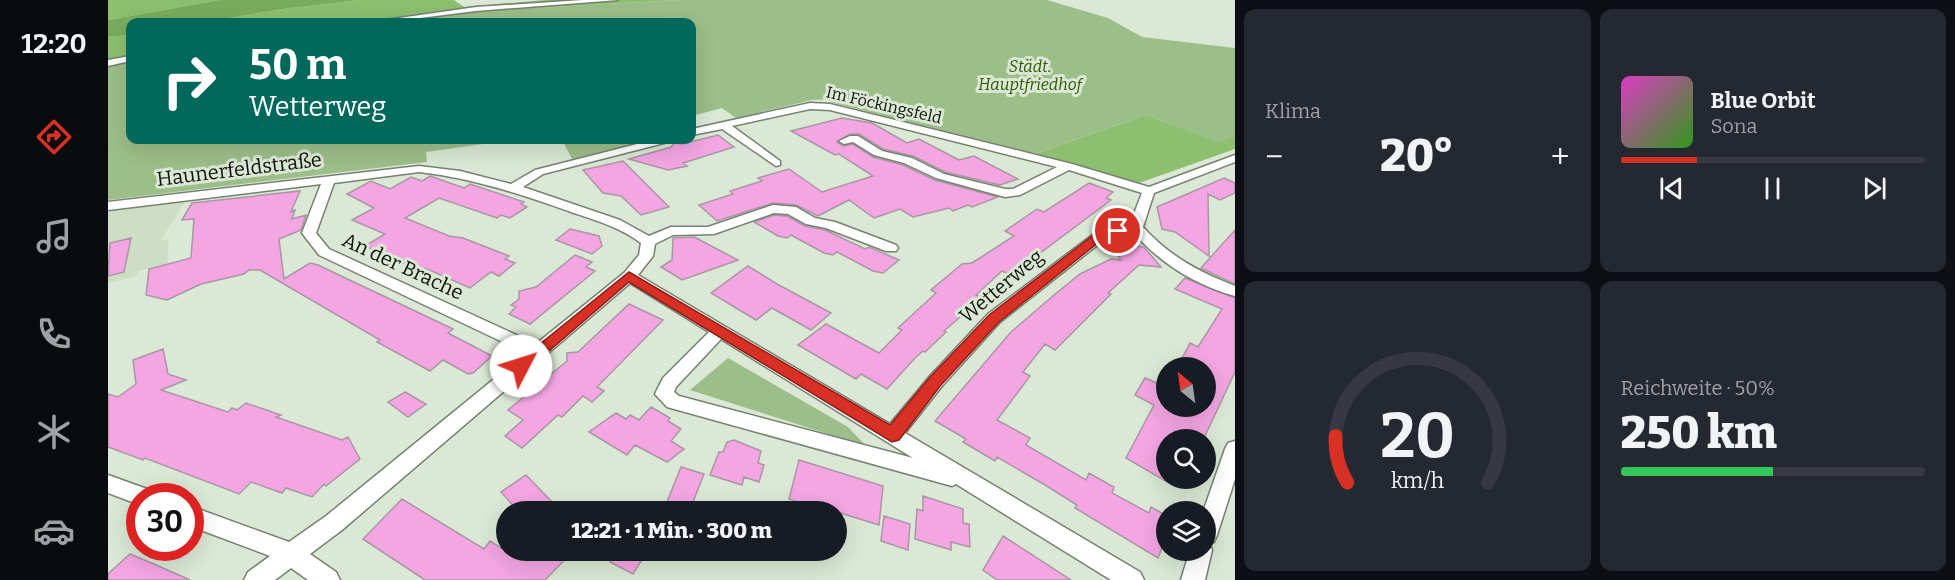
<!DOCTYPE html>
<html lang="de">
<meta charset="utf-8">
<style>
body{margin:0;font-family:Bitter,serif;background:#242831;color:#f1f3f6;height:100vh;display:flex;flex-direction:column;font-size:22px;white-space:nowrap}
*{box-sizing:border-box;margin:0}
p{font-size:20px;color:#9ea1a6}
.icon{flex:none;width:33px;height:33px;fill:none;stroke:currentColor;stroke-width:2;stroke-linecap:round;stroke-linejoin:round}
.map{position:relative;flex:1;overflow:hidden}
.panel{display:flex;flex-direction:column;gap:9px;padding:9px;background:#0d0f14;width:720px}
.panel>*{flex:none}
.banner{position:absolute;left:18px;top:18px;width:570px;height:126px;border-radius:12px;box-shadow:0 6px 24px #0002;background:#00695c;color:#fff;overflow:hidden}
.needle{width:39px;rotate:331deg}
.buttons{position:absolute;left:1048px;top:357px;display:grid;gap:12px}
.buttons a{display:grid;place-items:center;width:60px;height:60px;border-radius:50%;background:#171b24;box-shadow:0 6px 24px #0002;font-size:30px}
.speed{position:absolute;left:18px;top:483px;display:flex;gap:12px;font-size:30px;font-weight:700;text-align:center}
.speed>*{display:grid;place-content:center;width:78px;height:78px;border-radius:50%;background:#171b24;box-shadow:0 6px 24px #0002;line-height:1}
.speed .limit{border:9px solid #d22;background:#fff;color:#111}
.pin{position:absolute;display:grid;place-items:center;width:51px;height:51px;color:#fff;margin:-26px;border:3px solid #fff;border-radius:50%;box-shadow:0 2px 6px #0007}
.me{position:absolute;width:66px;margin:-33px;rotate:50deg;stroke-linejoin:round;filter:drop-shadow(0 0 4px #0008)}
.turn{display:flex;align-items:center;gap:21px;height:126px;padding:0 24px;font-size:27px}
.turn .icon{width:78px;height:78px;stroke-width:2.5}
.turn b{display:block;font-size:42px;line-height:51px}
.big{font-size:45px;font-weight:800;line-height:1.1}
.panel .tile{flex:1;display:flex;flex-direction:column;justify-content:center;gap:9px;min-width:0;padding:0 21px;border-radius:12px;background:#242831}
.panel .dial{align-items:center;gap:0}
.dial svg{height:156px;overflow:visible;fill:none;stroke:#363941;stroke-width:7;stroke-linecap:round;text-anchor:middle}
.dial text{fill:#f1f3f6;stroke:none}
.song{display:flex;align-items:center;gap:18px}
.cover{width:72px;height:72px;border-radius:9px;background:linear-gradient(135deg,hsl(310 70% 55%),hsl(110 70% 35%))}
.played{height:6px;border-radius:3px;background:linear-gradient(90deg,#d93025 25%,#363941 25%)}
.keys{display:flex;justify-content:space-around;direction:ltr}
.heat{display:flex;justify-content:space-between;align-items:center;font-size:33px;direction:ltr}
.charge{height:9px;border-radius:4px;background:linear-gradient(90deg,#34c759 50%,#363941 0)}
.panel .tiles{flex:1;display:grid;gap:9px;grid-template-columns:repeat(2,1fr)}
.trip{position:absolute;left:388px;top:501px;width:351px;height:60px;border-radius:30px;background:#171b24;box-shadow:0 6px 24px #0002;font-weight:800;line-height:60px;text-align:center}
main{display:flex;flex:1;min-height:0}
.dock{display:flex;flex-direction:column;width:108px;justify-content:space-around;align-items:center;background:#090b0e;color:#9ea1a6}
.dock .icon{width:42px;height:42px}
.dock .active{color:#d93025}
.dock b{font-size:27px;color:#f1f3f6}
.map>svg:first-child{display:block}
.built{fill:#cedec5}
.green{fill:#9cbe89}
.forest{fill:#8dbf70}
.water{fill:#7aac5d}
.building{fill:#f4a6e3;stroke:#a996a4;stroke-width:1.5}
.lines{fill:none;stroke-linecap:round;stroke-linejoin:round}
.street-casing{stroke:#768170;stroke-width:3}
.street{fill:#fff;fill-rule:evenodd}
.route{fill:#d93025;stroke:#8d1f18;stroke-width:1.5}
.labels{text-anchor:middle;dominant-baseline:central;stroke-width:6;stroke-linejoin:round;paint-order:stroke}
.far-park-label{font-size:16px;font-style:italic;fill:#2b5800;stroke:#dbe8d5}
.far-street-label{font-size:16px;fill:#0e120c;stroke:#dbe8d5}
.street-label{font-size:20px;fill:#0e120c;stroke:#dbe8d5}
</style>
<main>
<nav class="dock">
<b>12:20</b>
<svg class="icon active" aria-label="directions" viewBox="0 0 24 24"><path d="M12 3l9 9-9 9-9-9zM9 14v-3h6M13 9l2 2-2 2"/></svg>
<svg class="icon" aria-label="music" viewBox="0 0 24 24"><path d="M9 18V5l10-2v13"/><circle cx="6" cy="18" r="3"/><circle cx="16" cy="16" r="3"/></svg>
<svg class="icon" aria-label="phone" viewBox="0 0 24 24"><path d="M5 4h4l2 5-3 2q2 4 5 5l2-3 5 2v4C11 20 4 13 5 4z"/></svg>
<svg class="icon" aria-label="climate" viewBox="0 0 24 24"><path d="M12 3v18M4 7l16 10M4 17L20 7"/></svg>
<svg class="icon" aria-label="car" viewBox="0 0 24 24"><path d="M5 17H2v-5l4-1 3-4h7l3 4 3 1v5h-3M9 17h6M6 11h13"/><circle cx="7" cy="17" r="2"/><circle cx="17" cy="17" r="2"/></svg>
</nav>
<div class="map">
<svg width="1127" height="580" viewBox="0 0 1127 580">
<rect width="100%" height="100%" fill="#dbe8d5"/>
<!-- built -->
<path class="built" d="M78,200L53,240L61,239L59,264L30,271L29,276L0,283V211Z"/>
<!-- green -->
<path class="green" d="M572,0H939L1000,18L1034,37L1127,48V149L1038,115L924,155L723,102L721,99L704,100L628,118L614,108L584,116V22H272L333,13Z
M22,60V140H403L318,152L319,162L0,200V64Z
M454,140H543L464,159Z
M620,358L740,427L758,446L582,390Z"/>
<!-- forest -->
<path class="forest" d="M0,0H111L0,20Z
M252,0H346L356,7L438,0H572L333,13L335,12L259,22H97L175,9Z
M22,35V58L0,62V37Z
M1038,115L1110,142L1127,137V149L1031,183L924,155Z"/>
<!-- water -->
<path class="water" d="M111,0H252L175,9L97,22H22V35L0,37V20Z"/>
<!-- building -->
<path class="building" d="M734,118L764,123L799,143L811,139L851,160L866,156L910,179L892,185L837,172L805,156L775,149L751,134H742L729,142L735,146L745,144L765,157L795,165L827,180L890,197L864,207L860,205L845,211L841,208L805,217L792,209L766,218L741,200L710,216L688,205L665,203L609,221L591,205L625,194L622,191L654,181L650,178L681,169L714,192L765,176L731,154L727,155L683,131Z
M610,135L626,147L575,163L579,166L560,170L521,159L563,147L566,143L574,144Z
M515,161L561,207L533,215L513,196L495,193L475,170Z
M322,176L356,188L362,184L416,202L413,204L419,207L402,218L393,215L389,218L331,198L297,218L341,236L355,238L401,256L397,259L407,263L391,276L383,272L362,288L317,268L313,271L257,246L277,234L244,220L266,208L239,194L263,181L282,189L303,177L314,181Z
M1116,178L1127,183V193L1112,200L1100,194L1101,256L1067,232L1054,229L1049,207Z
M981,183L1005,192L998,198L1003,200L903,275L894,271L868,295L874,298L836,331L838,332L817,352L815,351L807,358L779,389L753,374L748,379L690,345L718,324L771,353L794,330L790,328L828,293L823,290L854,264L864,263L906,236L897,231L929,209L936,212Z
M192,191L183,212L187,210L184,219L198,215L193,230L171,239L176,279L202,263L210,265L345,329L340,333L384,356L365,373L360,374L335,360L322,371L269,342L272,340L152,270H141L136,274L93,284L59,300L38,295L41,269L83,258L86,219L74,220L84,203Z
M666,215L679,216L697,226L717,230L757,249L761,247L791,260L775,273L765,271L729,252L725,255L716,253L683,235L679,238L670,236L646,222Z
M462,229L491,236L494,246L484,254L448,240Z
M1127,230V284L1093,268Z
M586,237L630,260L574,280L553,267L564,260L565,238Z
M23,238L16,272L0,276L2,243Z
M1004,240L1020,245L1036,247L1053,267L1031,265L1000,293L1003,294L947,350L937,344L915,372L922,376L889,420L922,438L918,445L978,480L981,473L1006,487L1004,493L1041,513L1043,507L1059,516V535L1050,558L967,508L969,505L937,485L889,457L887,461L855,442L858,439L827,421L903,332L946,295L972,274L1003,259L1013,260L1000,241Z
M467,255L484,262L478,267L487,271L422,324L401,314L408,307L403,305L411,299V291L428,287Z
M640,266L669,284L723,313L703,330L664,308L648,320L603,293Z
M1077,278L1127,298V372L1095,440H1059V482L1018,458L1046,405L1027,395L1037,378L1056,386L1059,380V406H1098V368H1069L1082,343L1090,347L1114,309L1067,289Z
M521,304L555,320L489,387L496,391L484,402L475,396L454,417L450,415L414,448L397,436L415,420L400,410L459,361V353L470,352Z
M55,349L60,374L78,380L53,390L120,412L124,408L129,410L138,403L173,415L168,417L234,440L240,437L252,459L218,486L216,484L204,497L178,488L174,493L143,482L131,494L37,458L35,460L0,447V394L10,397L28,384L25,360Z
M297,392L318,404L300,417L280,402Z
M543,407L562,418L560,421L573,429L563,441L576,449L559,462L527,445L519,455L481,432L508,413L518,419L522,415L531,420Z
M626,440L653,451L650,463L656,465L651,482L636,477L634,485L602,475L611,452H615L619,442Z
M691,460L775,486L771,525L729,512H709V508L681,499Z
M573,467L596,474L581,512H555Z
M418,475L443,501L428,512H411L393,492Z
M815,496L855,509V523L861,524L862,547L843,542V550L807,539L809,509L815,511Z
M294,499L376,549L382,541L408,557L413,550H466L437,580H317L255,539Z
M776,516L802,524L800,550L773,541Z
M895,536L963,580H889L875,570Z
M509,550H540L525,574L502,562Z
M22,554L46,564L82,580H0V574Z"/>
<g class="lines">
<!-- street casing -->
<g class="street-casing">
<path id="street" d="M475,0H510L368,11L280,22H263L368,7Z
M22,56V61L0,66V60Z
M702,103L722,104L964,164L1041,187L1127,155V162L1046,193L1035,227C1061,256 1091,272 1127,286V296C1087,285 1052,263 1025,232L997,239L892,322L834,386L797,433L1032,572L1036,580H1003L848,484L844,486L559,407L547,394L555,378L601,332L522,283L234,530L202,554L228,572L232,580H200L183,568L167,580H136L140,572L162,556L82,526V506L181,542L218,516L418,353L211,255L194,233L213,184L0,210V202L311,166L352,171L403,184L427,170L545,140H561L560,142L435,174L415,187L512,220L541,236L563,227H600L665,205L688,207L707,218L727,222L788,245L790,248L788,251H778L718,228L698,224L680,214L666,213L606,234L565,235L547,244L545,256L530,275L782,424L822,376L880,314L987,233L1022,224L1034,193L961,170L912,195L897,197L828,178L796,163L766,155L745,142L736,144L731,141L742,136H750L774,151L804,158L836,174L897,189H905L949,167L722,110L702,109L624,126L672,161V165L668,166L614,129L584,135V129ZM311,172C365,178 415,195 466,213C490,221 513,228 533,243L531,255L516,273L428,344L221,249L208,233L226,183ZM613,339L805,458L571,396L566,392L568,387Z
M1127,441V479L1109,535L1106,542L1102,544L1104,550L1097,580H1073L1082,550H1098V512H1095L1117,449L1120,443Z
M0,475L39,489L42,496H32V505L0,493Z"/>
</g>
<!-- street -->
<use href="#street" class="street"/>
</g>
<!-- route -->
<path class="route" d="M1010,228L1016,231L1015,234L996,238L891,322L833,385L791,440L784,442L521,282L419,370H408L405,366L521,272L782,425L822,377L881,315L988,233Z"/>
<g class="labels">
<!-- far-park labels -->
<g class="far-park-label">
<text x="922" y="66">Städt.<tspan x="922" dy="18">Hauptfriedhof</tspan></text>
</g>
<!-- far-street labels -->
<g class="far-street-label">
<text transform="translate(776 105) rotate(13)">Im Föckingsfeld</text>
</g>
<!-- street labels -->
<g class="street-label">
<text transform="translate(131 169) rotate(-7)">Haunerfeldstraße</text>
<text transform="translate(295 266) rotate(25)">An der Brache</text>
<text transform="translate(893 286) rotate(-40)">Wetterweg</text>
</g>
</g>
</svg>
<div class="buttons">
<a><svg class="needle" viewBox="-14 -14 28 28"><path d="M0-13l5 13h-10z" fill="#e53935"/><path d="M0 13l5-13h-10z" fill="#9ea1a6"/></svg></a>
<a><svg class="icon" aria-label="search" viewBox="0 0 24 24"><circle cx="10" cy="10" r="6"/><path d="M15 15l6 6"/></svg></a>
<a><svg class="icon" aria-label="layers" viewBox="0 0 24 24"><path d="M12 4l9 5-9 5-9-5zM3 14l9 5 9-5"/></svg></a>
</div>
<div class="speed"><div class="limit">30</div></div>
<div class="pin" style="left:1010px;top:231px;background:#d93025"><svg class="icon" aria-label="arrive" viewBox="0 0 24 24"><path d="M6 21V4h12l-3 4 3 4H6"/></svg></div>
<svg class="me" style="left:413px;top:366px" viewBox="-20 -20 40 40"><circle r="19" fill="#fff"/><path d="M0-13L10 11 0 6-10 11z" fill="#d93025"/></svg>
<div class="trip">12:21 · 1 Min. · 300 m</div>
<div class="banner">
<div class="turn"><svg class="icon" aria-label="right" viewBox="0 0 24 24"><path d="M7 20v-9h11M14 6l5 5-5 5"/></svg><div><b>50 m</b>Wetterweg</div></div>
</div>
</div>
<section class="panel">
<div class="tiles">
<div class="tile"><p>Klima</p>
<div class="heat"><a>−</a><b class="big">20°</b><a>+</a></div>
</div>
<div class="tile">
<div class="song"><i class="cover"></i><div><b>Blue Orbit</b><p>Sona</p></div></div>
<div class="played"></div>
<div class="keys"><svg class="icon" aria-label="previous" viewBox="0 0 24 24"><path d="M18 5L8 12l10 7zM5 5v14"/></svg><svg class="icon" aria-label="pause" viewBox="0 0 24 24"><path d="M8 5v14M16 5v14"/></svg><svg class="icon" aria-label="next" viewBox="0 0 24 24"><path d="M6 5l10 7-10 7zM19 5v14"/></svg></div>
</div>
<div class="tile dial"><svg viewBox="0 0 100 80">
<path d="M14 69A42 42 0 1 1 86 69"/>
<path d="M14 69A42 42 0 0 1 8 45" stroke="#d93025"/>
<text x="50" y="56" font-size="32" font-weight="700">20</text>
<text x="50" y="72" font-size="11">km/h</text>
</svg></div>
<div class="tile"><p>Reichweite · 50%</p><b class="big">250 km</b><div class="charge"></div></div>
</div>
</section>
</main>
